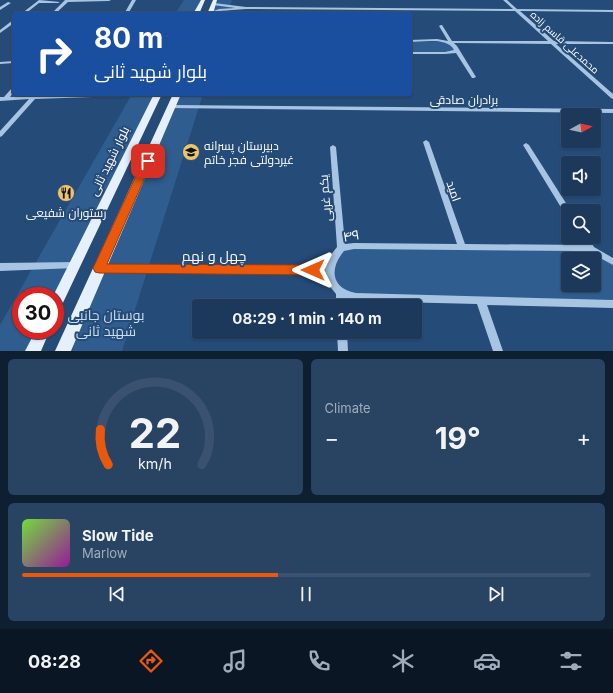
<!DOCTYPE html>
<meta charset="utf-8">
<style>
body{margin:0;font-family:Inter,Cairo,sans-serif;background:#294363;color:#f1f3f6;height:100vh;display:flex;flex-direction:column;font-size:15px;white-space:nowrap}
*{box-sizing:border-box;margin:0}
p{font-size:13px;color:#a0acbb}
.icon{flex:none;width:22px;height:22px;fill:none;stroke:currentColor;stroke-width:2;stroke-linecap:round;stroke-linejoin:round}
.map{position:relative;height:351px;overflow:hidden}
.side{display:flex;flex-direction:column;gap:8px;padding:8px;background:#0f1f32;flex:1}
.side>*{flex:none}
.guide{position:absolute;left:12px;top:12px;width:400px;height:84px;border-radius:4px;box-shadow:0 1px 3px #0004,0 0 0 1px #3a5270;background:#1a4fa0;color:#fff;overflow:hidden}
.needle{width:26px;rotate:82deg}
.buttons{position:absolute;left:561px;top:108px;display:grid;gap:8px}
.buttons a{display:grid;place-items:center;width:40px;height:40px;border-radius:4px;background:#1c385a;box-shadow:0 1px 3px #0004,0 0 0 1px #3a5270;font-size:20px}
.speed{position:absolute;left:12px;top:287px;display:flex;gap:8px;font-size:20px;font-weight:700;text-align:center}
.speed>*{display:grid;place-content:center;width:52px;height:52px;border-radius:50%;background:#1c385a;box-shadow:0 1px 3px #0004,0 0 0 1px #3a5270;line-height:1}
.speed .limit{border:6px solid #d22;background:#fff;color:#111}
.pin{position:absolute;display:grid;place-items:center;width:34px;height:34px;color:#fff;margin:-17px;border-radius:8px;box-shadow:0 2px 6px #0006}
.me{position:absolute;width:44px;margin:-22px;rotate:270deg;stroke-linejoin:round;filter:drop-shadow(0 0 3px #0008)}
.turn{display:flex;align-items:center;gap:14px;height:84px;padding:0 16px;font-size:18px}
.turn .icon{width:52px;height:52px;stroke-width:2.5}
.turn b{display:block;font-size:28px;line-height:34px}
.big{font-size:30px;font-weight:700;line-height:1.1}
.side .tile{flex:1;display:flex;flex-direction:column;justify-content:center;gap:6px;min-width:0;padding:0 14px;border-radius:6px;background:#294363}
.side .dial{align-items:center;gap:0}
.dial svg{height:104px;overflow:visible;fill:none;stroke:#3a5270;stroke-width:7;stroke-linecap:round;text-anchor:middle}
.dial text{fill:#f1f3f6;stroke:none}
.song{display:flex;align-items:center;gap:12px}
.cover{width:48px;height:48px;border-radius:6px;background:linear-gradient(135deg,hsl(100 70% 55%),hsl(300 70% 35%))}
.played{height:4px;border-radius:2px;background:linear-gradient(90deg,#ea580c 45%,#3a5270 45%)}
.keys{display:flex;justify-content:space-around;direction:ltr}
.heat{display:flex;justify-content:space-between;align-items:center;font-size:22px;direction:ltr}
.side .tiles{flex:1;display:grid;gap:8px;grid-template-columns:1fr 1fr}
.tile:last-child{grid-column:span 2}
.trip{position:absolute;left:192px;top:299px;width:230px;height:40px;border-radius:4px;background:#1c385a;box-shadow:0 1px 3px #0004,0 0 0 1px #3a5270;font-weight:700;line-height:40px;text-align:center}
.dock{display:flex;height:64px;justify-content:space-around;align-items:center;background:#0b1624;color:#a0acbb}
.dock .icon{width:28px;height:28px}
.dock .on{color:#ea580c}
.dock b{font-size:18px;color:#f1f3f6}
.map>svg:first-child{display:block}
.green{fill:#305d8f;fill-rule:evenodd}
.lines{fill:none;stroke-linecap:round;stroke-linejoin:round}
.minor{fill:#a7c4e3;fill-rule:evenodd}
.major{fill:#e6effc;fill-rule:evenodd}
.route{fill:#ea580c;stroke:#983908}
.labels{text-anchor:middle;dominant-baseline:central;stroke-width:4;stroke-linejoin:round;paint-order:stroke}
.far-street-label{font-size:10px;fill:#fff;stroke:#254b78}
.street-label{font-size:12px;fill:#fff;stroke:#254b78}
.poi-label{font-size:12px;fill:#fff;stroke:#254b78;text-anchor:start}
.near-street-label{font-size:14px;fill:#fff;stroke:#254b78}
.near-park-label{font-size:14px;fill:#c9ddf3;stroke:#254b78}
</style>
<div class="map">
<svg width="613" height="351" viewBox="0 0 613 351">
<rect width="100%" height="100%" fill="#254b78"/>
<!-- green -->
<path class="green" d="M184,0H203L196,14H175Z
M215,0H232L228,14H210Z
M410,41L451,42L457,51L452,53H410Z
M132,94H158L55,296H21V330H43L33,351H0V325Z
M177,94H203L122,351H72L99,268Z
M341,248L591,249L613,262V304L356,297L333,283V257ZM568,259H594V285H568Z"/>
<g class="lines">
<!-- minor -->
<path class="minor" d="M39,0L60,2L58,3H39L25,14H21Z
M65,0H111L109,1L68,2L55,14H51Z
M132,0H136L128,14H124Z
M503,0H507L517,9L613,10V12L520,11L554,41L613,42V44H556L613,94V99L611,98L551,44L454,43L457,46L476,77L474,78H472L456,53L445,54H410V52H445L454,50C448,37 422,42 410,42V40L437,39L448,41L439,26L441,25H442L452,41H548L515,11L246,9L219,11L210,14L208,13L219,9L235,8L213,5L214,3L246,7L513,9Z
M8,2L11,3L0,10V7Z
M13,20H14V23L0,33V30Z
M14,61V63L0,64V62Z
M14,87V92L10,97L83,94H125L122,96L35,99L2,136L0,137V131L29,99L0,101V97H4L12,88Z
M172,105L613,109V113L170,108L169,107Z
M426,140L429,142L465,244L585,245L580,237H588L594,247L613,258V265L589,252L577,251L354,249L344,251C329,269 331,288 356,293L613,300V308L487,305L503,351H493L477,304L356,301L346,299V306H336V294L328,284L325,274L99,272L96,271L95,268L96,265L99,264L326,266L330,256L337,247L330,147L333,145L336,147L345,244L354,243L457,244L423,142Z
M526,143L529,145L571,211H568V215L565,214L523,145Z
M75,262L78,263L79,265L78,267L75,268L0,271V263Z
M337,332H347L348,351H338Z"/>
<!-- major -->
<path class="major" d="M201,0H205L199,14H193Z
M213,0H217L213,14H207Z
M154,94H162L60,309L55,311V296H53Z
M173,94H181L71,351H55Z
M36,330H50L41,351H25Z"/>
</g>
<!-- route -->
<path class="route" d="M148,158L152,161L107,264L313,265L317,267L319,270L317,273L313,275L99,273L95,272L93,268L143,161Z"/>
<!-- icons -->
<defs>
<g id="school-disc" transform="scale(0.9)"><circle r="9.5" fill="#ecc46c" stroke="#254b78"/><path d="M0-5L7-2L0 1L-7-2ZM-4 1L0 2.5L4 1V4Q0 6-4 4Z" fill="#111"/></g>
<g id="restaurant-disc" transform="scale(0.9)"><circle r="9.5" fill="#ecc46c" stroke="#254b78"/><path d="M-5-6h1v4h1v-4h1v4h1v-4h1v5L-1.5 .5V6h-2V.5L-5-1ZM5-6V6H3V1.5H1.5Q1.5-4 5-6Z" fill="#111"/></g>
</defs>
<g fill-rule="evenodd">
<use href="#school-disc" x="191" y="152"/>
<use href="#restaurant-disc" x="66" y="193"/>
</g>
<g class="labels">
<!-- far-street labels -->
<g class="far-street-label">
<text transform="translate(565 42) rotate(42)">محمدعلی قاسم زاده</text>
</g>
<!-- street labels -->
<g class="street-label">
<text x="464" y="99">برادران صادقی</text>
<text transform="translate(109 161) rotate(-64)">بلوار شهید ثانی</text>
<text transform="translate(454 191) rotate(71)">امید</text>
<text transform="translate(325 198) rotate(-95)">یکم غربی</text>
</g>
<!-- poi labels -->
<g class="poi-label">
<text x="204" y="145">دبیرستان پسرانه<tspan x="204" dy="14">غیردولتی فجر خاتم</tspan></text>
<text x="66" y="212" text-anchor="middle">رستوران شفیعی</text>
</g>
<!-- near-street labels -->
<g class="near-street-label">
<text transform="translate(351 235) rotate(-9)">۴۹</text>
<text x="214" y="255">چهل و نهم</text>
</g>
<!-- near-park labels -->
<g class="near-park-label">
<text x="106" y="314">بوستان جانبی<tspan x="106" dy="16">شهید ثانی</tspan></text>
</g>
</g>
</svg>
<div class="buttons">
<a><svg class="needle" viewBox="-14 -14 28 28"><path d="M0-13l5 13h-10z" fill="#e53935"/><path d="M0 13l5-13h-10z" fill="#a0acbb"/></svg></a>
<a><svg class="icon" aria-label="sound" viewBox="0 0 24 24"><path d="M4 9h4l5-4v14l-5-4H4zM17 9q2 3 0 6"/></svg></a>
<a><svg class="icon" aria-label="search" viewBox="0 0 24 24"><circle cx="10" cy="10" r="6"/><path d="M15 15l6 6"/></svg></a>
<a><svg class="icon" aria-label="layers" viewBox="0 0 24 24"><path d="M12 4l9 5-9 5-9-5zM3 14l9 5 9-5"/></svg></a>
</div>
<div class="speed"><div class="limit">30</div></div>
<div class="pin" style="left:148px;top:161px;background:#d93025"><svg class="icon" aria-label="arrive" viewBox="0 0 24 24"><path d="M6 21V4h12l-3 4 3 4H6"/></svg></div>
<svg class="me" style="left:313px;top:270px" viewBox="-20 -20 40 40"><path d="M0-17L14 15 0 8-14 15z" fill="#ea580c" stroke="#fff" stroke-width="4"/></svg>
<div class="trip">08:29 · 1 min · 140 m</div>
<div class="guide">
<div class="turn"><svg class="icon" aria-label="right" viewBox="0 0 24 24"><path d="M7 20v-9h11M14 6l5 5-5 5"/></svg><div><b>80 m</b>بلوار شهید ثانی</div></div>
</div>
</div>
<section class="side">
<div class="tiles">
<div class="tile dial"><svg viewBox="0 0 100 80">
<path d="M14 69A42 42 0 1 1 86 69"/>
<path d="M14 69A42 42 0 0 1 8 42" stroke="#ea580c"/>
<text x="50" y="56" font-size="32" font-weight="700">22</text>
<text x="50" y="72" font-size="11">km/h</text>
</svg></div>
<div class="tile"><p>Climate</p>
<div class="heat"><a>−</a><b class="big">19°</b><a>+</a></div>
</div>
<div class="tile">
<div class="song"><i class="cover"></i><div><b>Slow Tide</b><p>Marlow</p></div></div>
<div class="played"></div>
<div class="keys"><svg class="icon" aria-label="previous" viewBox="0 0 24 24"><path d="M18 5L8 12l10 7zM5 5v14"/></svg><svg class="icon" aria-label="pause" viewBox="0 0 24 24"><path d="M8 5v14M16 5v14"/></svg><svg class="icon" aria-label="next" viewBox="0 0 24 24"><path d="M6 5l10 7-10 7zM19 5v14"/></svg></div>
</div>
</div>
</section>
<nav class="dock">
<b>08:28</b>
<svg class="icon on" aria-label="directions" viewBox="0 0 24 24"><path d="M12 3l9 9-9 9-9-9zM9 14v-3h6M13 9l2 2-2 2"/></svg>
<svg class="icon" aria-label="music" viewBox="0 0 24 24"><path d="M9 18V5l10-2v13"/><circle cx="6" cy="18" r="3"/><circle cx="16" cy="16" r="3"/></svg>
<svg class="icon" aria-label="phone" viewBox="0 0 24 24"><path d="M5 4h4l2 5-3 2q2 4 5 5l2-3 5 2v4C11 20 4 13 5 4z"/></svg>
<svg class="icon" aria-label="climate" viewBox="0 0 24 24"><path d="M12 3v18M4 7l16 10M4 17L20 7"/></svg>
<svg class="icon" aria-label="car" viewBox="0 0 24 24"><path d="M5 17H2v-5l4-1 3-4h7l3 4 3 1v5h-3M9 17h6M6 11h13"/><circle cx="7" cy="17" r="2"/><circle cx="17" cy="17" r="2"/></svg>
<svg class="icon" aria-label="filters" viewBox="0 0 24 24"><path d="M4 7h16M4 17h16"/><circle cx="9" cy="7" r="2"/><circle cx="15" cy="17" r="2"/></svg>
</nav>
